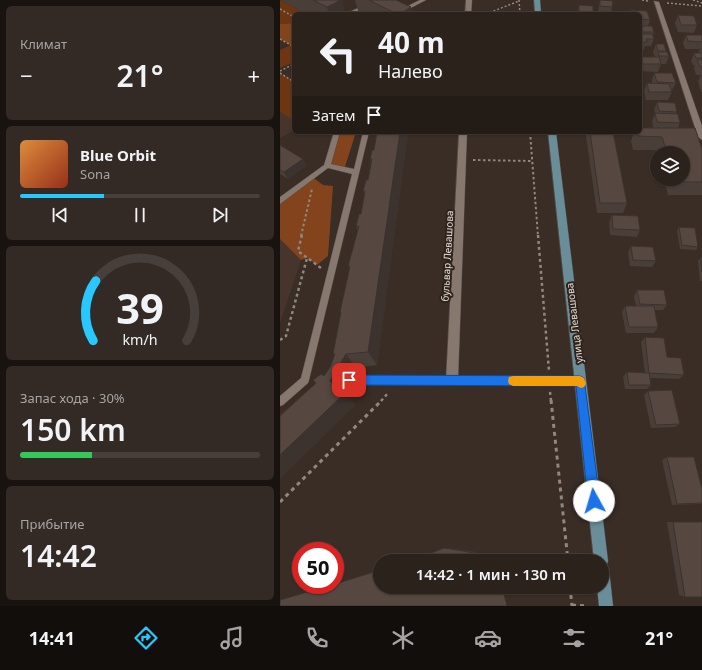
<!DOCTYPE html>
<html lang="ru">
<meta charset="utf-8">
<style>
body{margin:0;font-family:"Noto Sans",sans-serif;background:#332a25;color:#f1f3f6;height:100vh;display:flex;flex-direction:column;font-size:15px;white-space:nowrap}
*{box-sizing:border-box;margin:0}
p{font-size:13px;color:#a6a4a3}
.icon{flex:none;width:22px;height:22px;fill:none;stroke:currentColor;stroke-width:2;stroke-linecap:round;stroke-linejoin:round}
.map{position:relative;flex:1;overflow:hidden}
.drawer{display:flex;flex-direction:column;gap:6px;padding:6px;background:#18130f;width:280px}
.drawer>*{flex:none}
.guide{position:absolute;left:12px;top:12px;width:350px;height:122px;border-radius:6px;box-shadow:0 1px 3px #0004,0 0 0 1px #473f3b;background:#2b221c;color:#f1f3f6;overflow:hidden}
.tools{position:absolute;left:370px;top:146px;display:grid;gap:8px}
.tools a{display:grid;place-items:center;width:40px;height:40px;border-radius:50%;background:#2b221c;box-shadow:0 1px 3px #0004,0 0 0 1px #473f3b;font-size:20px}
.speed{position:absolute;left:12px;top:542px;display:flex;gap:8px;font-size:20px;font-weight:700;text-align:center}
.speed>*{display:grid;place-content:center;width:52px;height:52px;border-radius:50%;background:#2b221c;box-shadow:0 1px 3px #0004,0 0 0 1px #473f3b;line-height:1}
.speed .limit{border:6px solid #d22;background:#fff;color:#111}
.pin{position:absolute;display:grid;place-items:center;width:34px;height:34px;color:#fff;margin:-17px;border-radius:8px;box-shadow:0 2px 6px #0006}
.me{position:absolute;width:44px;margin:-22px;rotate:354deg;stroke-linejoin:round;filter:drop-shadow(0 0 3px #0008)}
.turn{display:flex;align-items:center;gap:14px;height:84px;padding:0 20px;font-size:18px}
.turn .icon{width:52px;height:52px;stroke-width:2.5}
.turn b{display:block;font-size:28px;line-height:34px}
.then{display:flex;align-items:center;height:38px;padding:0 20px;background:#0003;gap:8px;font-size:15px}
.big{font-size:30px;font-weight:600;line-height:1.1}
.drawer .tile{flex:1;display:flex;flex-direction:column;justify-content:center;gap:6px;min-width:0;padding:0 14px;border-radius:6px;background:#332a25}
.drawer .dial{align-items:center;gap:0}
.dial svg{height:104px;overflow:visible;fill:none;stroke:#473f3b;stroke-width:7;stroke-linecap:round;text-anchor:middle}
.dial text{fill:#f1f3f6;stroke:none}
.song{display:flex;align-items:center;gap:12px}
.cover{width:48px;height:48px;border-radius:6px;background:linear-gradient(135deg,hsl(30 70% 55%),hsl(10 70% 35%))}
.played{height:4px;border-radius:2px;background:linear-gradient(90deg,#28c8ff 35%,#473f3b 35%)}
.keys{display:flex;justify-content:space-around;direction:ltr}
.heat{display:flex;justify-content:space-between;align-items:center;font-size:22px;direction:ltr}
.charge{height:6px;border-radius:3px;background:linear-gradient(90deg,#34c759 30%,#473f3b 0)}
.trip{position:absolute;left:93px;top:554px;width:236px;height:40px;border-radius:20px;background:#2b221c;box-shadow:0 1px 3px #0004,0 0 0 1px #473f3b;font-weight:600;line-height:40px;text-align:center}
.dock{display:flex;height:64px;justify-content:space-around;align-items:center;background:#110e0b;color:#a6a4a3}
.dock .icon{width:28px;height:28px}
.dock .active{color:#28c8ff}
.dock b{font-size:18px;color:#f1f3f6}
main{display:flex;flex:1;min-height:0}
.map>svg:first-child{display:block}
.built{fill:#47342c}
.green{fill:#6d3512}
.forest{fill:#83441d}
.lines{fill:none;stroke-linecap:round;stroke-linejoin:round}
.lane-casing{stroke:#534943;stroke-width:1}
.street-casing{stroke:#534943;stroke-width:1}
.secondary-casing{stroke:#534943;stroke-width:1}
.path-far3{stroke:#918781;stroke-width:1.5;stroke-dasharray:2 2;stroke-linecap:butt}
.path-far2{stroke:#918781;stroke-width:2;stroke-dasharray:2.5 2.5;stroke-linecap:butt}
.path-far1{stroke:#918781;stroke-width:2.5;stroke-dasharray:3 3;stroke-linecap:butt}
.path{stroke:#918781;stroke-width:3;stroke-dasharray:4 4;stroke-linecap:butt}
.lane{fill:#86776f;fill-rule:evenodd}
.street{fill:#86776f;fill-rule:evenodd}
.secondary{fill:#6a8e99;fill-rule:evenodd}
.wall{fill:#4a3e38}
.shaded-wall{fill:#3c322e}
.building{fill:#564841;stroke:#3c322e}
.route{fill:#1a73e8;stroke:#114b97}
.slow{fill:#f59e0b}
.labels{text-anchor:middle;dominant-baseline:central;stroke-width:4;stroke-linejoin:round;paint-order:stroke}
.street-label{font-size:10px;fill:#e4dcd7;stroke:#2f231c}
</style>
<main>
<section class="drawer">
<div class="tile"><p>Климат</p>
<div class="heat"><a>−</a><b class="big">21°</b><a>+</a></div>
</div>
<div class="tile">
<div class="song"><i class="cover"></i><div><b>Blue Orbit</b><p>Sona</p></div></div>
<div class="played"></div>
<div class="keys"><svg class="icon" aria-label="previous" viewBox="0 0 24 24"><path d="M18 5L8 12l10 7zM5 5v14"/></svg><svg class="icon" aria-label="pause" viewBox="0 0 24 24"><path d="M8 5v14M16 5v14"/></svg><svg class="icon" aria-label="next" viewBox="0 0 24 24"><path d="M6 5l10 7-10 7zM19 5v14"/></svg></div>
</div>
<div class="tile dial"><svg viewBox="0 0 100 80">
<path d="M14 69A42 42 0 1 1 86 69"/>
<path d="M14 69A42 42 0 0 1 16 23" stroke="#28c8ff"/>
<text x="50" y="56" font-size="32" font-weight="700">39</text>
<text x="50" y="72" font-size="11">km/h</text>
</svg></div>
<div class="tile"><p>Запас хода · 30%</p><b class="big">150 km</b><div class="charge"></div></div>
<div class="tile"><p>Прибытие</p><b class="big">14:42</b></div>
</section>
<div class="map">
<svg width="422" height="606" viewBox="0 0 422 606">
<rect width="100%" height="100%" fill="#392d26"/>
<!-- built -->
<path class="built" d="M0,112L14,121V130L0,138Z
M0,239L21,260L0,323Z"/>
<!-- green -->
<path class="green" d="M0,0L26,14H14V23L0,24Z
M11,45L14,47V62L0,68V50Z
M0,73L14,81V121L0,112Z"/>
<!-- forest -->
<path class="forest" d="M14,23V47L0,39V24Z
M57,132H76L64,170L47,166Z
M36,175L35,179L43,185L53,186L48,256L37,265L27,258L21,260L0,239V201Z"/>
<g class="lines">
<!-- lane casing -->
<g class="lane-casing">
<path id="lane" d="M140,0H146L119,14L114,13Z
M85,5L89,6L71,14H65Z
M54,132H60L51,164L74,169L83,132H89L29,380L28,383L3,405L0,406V396L21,378L72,174L48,168L0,204V197L44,165Z
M69,376L300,377L303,378L304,381L303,384L300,385L69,384L66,383L65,380L66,377Z"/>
</g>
<!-- street casing -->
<g class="street-casing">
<path id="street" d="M186,0H192L191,14H185Z
M374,1L379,2L422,126V140L418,137Z
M179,132H187L178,380L176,384L172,385L168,384L166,380Z"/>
</g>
<!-- secondary casing -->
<g class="secondary-casing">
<path id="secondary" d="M254,0H260L261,14H255Z
M268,132H276L328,561L327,564L329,569L333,606H319L317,587H322V561H314Z"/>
</g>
<!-- path-far3 -->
<path class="path-far3" d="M239,0L240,14
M362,0L368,1
M413,0L422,3
M387,3L422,6
M0,9L14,17
M206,14L239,1
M0,39L14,47
M0,71L14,64
M0,73L14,82"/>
<!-- path-far2 -->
<path class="path-far2" d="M250,132L258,236
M193,160L253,161
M21,236L32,189"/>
<!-- path-far1 -->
<path class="path-far1" d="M22,235L18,251L41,268
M258,235L269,371
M0,340L6,336L27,258
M270,392L271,401
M101,401L109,392"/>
<!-- path -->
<path class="path" d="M271,400L288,561
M0,502L102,400
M290,587L292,606
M292,605L306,606"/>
<!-- lane -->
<use href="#lane" class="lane"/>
<!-- street -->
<use href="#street" class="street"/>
<!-- secondary -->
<use href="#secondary" class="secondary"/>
</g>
<!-- wall -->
<path class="wall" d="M0,0H62L65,14H26Z
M75,0H116L131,7L132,14H79Z
M320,0L332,7L331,14L318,13Z
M299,5L313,13V14H298Z
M351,10L367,11L370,20L368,26H372L374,32L373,36L374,39L371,46H365L364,50L360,49V14H350Z
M398,15L417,25L414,33L398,32L395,23Z
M406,35H422V92H421L418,81L421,75H416L414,68L415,65H413L411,61L414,53H418L419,49H405L403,43Z
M376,44L386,51V52L389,56L386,64H381L378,72L360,71V57H375L373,52Z
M374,73L396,83L392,90H391L392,92L388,100H366L364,91L367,83H372V80Z
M377,102L397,112L395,114L400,123L398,128L422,149V195H388L384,179H403V153H377L376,150H353L351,141L354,132H360L373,128L372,121L375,113L374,110Z
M96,132H128L97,365L76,368L62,393L75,405L0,478V415L44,376L50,367L55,356L53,354L61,313L60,312L70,269L68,266L78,230L76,226L81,214L85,195L83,191L88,180L91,163L90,159L94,150L97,135Z
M307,132H333L347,203L343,213H317L306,136Z
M0,145L23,159L26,166L8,179L0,174Z
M332,215L360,230L357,237L330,235L329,222Z
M399,227L418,247L416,250L400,249L397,231Z
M351,246L376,261L372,267L350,266L348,253Z
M420,258H422V281H420L418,261Z
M357,290L387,305L383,310H374L378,327L374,333H346L342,312L345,306H356L354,296Z
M365,337L387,357L404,375L399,379L370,378L371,385L367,389H345L343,377L347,372L365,373L361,342Z
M368,391L400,424L395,427L371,428L364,395Z
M387,457L422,489V504L392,505L382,460Z
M387,522H393L405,597L399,595Z
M164,548H167L196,552L206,561L137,559Z"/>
<!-- shaded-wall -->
<path class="shaded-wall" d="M62,0L65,14H49L47,7Z
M131,7L132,14H123V12Z
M120,132H128L97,365L88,352Z
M23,159L26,166L8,179L4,172Z
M66,354L76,368L62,393L50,381Z
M64,394L75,405L0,478V455Z
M196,552L206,561H204L195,553Z"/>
<!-- building -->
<path class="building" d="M33,0H61L47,7Z
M89,0H116L131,7L123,12L124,14H117Z
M320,0L333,1L332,7L320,6Z
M299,5L313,6V13L299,12Z
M351,10L367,11L370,20L360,19V14H352Z
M398,15L414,16L417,25H401Z
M360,26H372L374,32H360Z
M360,34H372L374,39H366L367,42H360Z
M406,35H422V42L408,41Z
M376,44H384L386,51H378Z
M419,49H422V58H416L414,53H421Z
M378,52H387L389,56H379Z
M360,57H379L381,64H361Z
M417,60H422V67H420Z
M374,73H392L396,83L377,82Z
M367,83L389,84L392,92H369Z
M377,102L395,103L397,112L379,111Z
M375,113L398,114L400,123L377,122Z
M360,128H415L422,149V182H395L394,179H403V153H387L382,137L358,136L357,132H360Z
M97,132H120L88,352L66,354L50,381L64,394L0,455V416L36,383L33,380L41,374L44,376L50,367L55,354H53L61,312H60L70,266H68L79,226H76L79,214H81L85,191H83L86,180H88L92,159H90L92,150H94Z
M310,132H333L347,203H320Z
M0,145L23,159L4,172L0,170Z
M332,215L358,216L360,230L333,229Z
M399,227L415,228L418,247L402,245Z
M351,246L373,247L376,261L353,260Z
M420,258H422V272Z
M357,290H384L387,305L360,304Z
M345,306H374L378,327H349Z
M365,337L384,338L387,357L401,358L404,375L369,373Z
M347,372L369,373L371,385H349Z
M392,390L400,424L376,425L368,391Z
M387,457H414L422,489V503L397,504Z
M393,522H422V597H405Z
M164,548L195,553L204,561H131Z
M100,570V587H222L227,606H0V600L51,585H55V584Z"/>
<!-- route -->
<path class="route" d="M69,375L300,376L304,378L320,501L318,505L314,507L310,505L308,501L296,386L69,385L66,383L64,380L66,376Z"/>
<!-- slow -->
<path class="slow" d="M233,376H300L304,378L306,384L304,387L301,388L297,386H233L229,384L228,381L229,377Z"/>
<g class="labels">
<!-- street labels -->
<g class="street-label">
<text transform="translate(167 256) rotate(-87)">бульвар Левашова</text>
<text transform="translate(294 323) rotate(-97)">улица Левашова</text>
</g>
</g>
</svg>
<div class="tools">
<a><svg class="icon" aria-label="layers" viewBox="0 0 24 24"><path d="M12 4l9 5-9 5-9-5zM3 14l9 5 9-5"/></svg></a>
</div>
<div class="speed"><div class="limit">50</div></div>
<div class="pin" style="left:69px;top:380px;background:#d93025"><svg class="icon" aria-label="arrive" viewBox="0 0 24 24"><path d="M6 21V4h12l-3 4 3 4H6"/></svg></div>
<svg class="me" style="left:314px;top:501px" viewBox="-20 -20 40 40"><circle r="19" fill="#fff"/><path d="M0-13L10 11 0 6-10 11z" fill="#1a73e8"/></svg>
<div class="trip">14:42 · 1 мин · 130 m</div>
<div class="guide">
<div class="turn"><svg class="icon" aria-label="left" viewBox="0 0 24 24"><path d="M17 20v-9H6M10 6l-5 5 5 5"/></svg><div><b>40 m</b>Налево</div></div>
<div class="then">Затем<svg class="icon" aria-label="arrive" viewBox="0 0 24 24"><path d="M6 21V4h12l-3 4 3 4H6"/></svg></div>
</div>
</div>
</main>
<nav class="dock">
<b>14:41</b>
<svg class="icon active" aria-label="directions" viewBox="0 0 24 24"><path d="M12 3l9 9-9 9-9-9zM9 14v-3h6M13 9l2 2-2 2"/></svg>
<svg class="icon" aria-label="music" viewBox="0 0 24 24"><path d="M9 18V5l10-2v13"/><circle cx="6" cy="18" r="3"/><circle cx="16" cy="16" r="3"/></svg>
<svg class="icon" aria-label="phone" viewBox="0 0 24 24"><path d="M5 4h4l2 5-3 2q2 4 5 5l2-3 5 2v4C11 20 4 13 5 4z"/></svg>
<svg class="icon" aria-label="climate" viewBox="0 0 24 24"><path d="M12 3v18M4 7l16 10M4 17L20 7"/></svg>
<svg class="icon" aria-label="car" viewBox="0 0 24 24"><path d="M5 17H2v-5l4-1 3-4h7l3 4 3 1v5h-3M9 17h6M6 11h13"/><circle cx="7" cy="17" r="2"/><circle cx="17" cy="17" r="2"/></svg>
<svg class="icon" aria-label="filters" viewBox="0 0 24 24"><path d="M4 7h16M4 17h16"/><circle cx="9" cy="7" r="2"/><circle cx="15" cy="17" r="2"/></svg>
<b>21°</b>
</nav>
